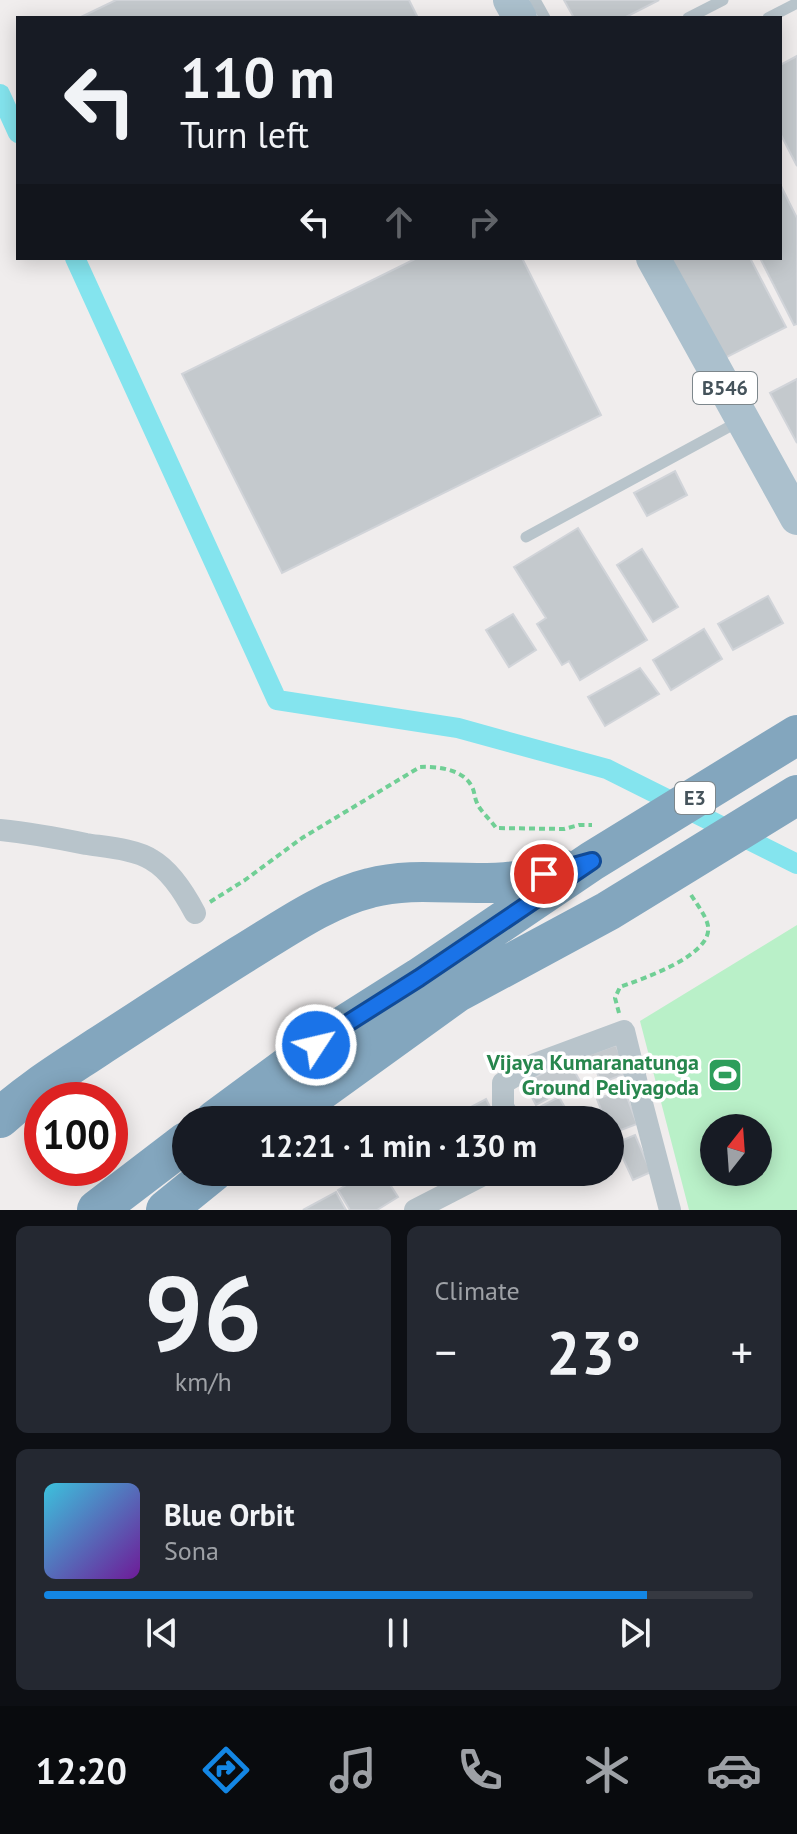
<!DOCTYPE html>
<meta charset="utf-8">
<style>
body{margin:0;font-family:"PT Sans",sans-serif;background:#242831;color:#f1f3f6;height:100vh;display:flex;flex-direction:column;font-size:30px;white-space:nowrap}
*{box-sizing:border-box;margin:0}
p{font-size:26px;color:#9ea1a6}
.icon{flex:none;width:44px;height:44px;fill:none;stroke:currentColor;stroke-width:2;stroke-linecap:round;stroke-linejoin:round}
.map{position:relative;height:1210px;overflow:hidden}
.drawer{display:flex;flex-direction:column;gap:16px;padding:16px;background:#0d0f14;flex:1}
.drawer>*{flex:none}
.banner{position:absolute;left:16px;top:16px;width:766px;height:244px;border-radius:0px;box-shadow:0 4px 20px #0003;background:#171b24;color:#f1f3f6;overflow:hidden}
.needle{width:52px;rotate:17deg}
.fabs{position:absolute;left:700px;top:1114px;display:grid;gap:16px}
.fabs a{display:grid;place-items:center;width:72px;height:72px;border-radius:50%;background:#171b24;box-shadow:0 4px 20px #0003;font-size:40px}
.speed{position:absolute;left:24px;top:1082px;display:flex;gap:16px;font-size:40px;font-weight:700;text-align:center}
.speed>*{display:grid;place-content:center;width:104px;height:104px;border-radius:50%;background:#171b24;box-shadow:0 4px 20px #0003;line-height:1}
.speed .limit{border:12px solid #d22;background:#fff;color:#111}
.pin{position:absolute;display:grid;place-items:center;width:68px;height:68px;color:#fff;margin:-34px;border:4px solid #fff;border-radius:50%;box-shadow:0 2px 8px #0007}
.me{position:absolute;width:88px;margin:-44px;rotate:55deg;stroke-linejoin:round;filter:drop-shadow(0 0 6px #0008)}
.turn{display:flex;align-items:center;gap:28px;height:168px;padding:0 32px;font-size:36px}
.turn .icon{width:104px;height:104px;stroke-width:2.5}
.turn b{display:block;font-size:56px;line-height:68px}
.lanes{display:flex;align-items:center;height:76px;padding:0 32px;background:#0003;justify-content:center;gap:40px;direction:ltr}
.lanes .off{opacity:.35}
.big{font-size:60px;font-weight:800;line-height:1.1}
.drawer .tile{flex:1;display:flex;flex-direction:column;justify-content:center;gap:12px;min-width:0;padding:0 28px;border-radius:12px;background:#242831}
.drawer .dial{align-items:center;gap:0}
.dial b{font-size:104px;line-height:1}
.song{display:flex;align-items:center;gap:24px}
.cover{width:96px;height:96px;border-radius:12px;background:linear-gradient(135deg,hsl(190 70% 55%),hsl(280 70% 35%))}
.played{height:8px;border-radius:4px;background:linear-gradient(90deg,#1386e4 85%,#363941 85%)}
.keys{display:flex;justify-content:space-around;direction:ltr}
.heat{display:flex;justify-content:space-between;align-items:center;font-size:44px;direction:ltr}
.drawer .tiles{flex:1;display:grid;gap:16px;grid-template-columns:1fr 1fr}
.tile:last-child{grid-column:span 2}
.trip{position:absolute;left:172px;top:1106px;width:452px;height:80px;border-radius:40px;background:#171b24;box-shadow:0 4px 20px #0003;font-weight:800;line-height:80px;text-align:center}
.tab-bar{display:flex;height:128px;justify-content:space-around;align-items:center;background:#090b0e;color:#9ea1a6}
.tab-bar .icon{width:56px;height:56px}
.tab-bar .current{color:#1386e4}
.tab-bar b{font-size:36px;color:#f1f3f6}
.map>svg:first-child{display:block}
.green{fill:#b9f0c8;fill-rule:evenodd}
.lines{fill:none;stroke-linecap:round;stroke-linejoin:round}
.canal{stroke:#84e4ee;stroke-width:20}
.building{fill:#c4c9cd;stroke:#d1d4d9;stroke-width:2}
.path{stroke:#70cf95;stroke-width:4;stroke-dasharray:6 4;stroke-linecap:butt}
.lane{stroke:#b8c4cb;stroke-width:11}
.street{stroke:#b8c4cb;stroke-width:22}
.primary{stroke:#abc0cd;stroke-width:34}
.highway{stroke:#83a6be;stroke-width:40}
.route-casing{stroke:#114b97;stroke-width:20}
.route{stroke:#1a73e8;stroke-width:14}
.labels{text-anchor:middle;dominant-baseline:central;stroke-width:7;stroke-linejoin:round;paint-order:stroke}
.shield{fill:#fff;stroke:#7d878c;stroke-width:2}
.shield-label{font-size:20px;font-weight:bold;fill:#45535b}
.leisure-label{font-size:22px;font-weight:bold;fill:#27864d;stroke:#fff;text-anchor:end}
</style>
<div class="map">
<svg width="797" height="1210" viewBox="0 0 797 1210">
<rect width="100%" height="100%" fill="#f0eded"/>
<!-- green -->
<path class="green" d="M797,925V1210H689L640,1021ZM714,1128H758V1172H714Z"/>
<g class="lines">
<!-- canal -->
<path class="canal" d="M0,94L18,133
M75,258L277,700L458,728L607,769L797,864"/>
</g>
<!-- building -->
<path class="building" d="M116,0H409L418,18H79Z
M564,0H659L624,18H574Z
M797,56V166L780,133V65Z
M780,184L797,218V324L794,325L760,258H780Z
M417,258H522L601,415L282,573L182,374Z
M666,258H750L786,327L719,361Z
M797,379V443L770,393Z
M675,471L687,495L647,516L634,493Z
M578,528L647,640L580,680L569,661L562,665L537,624L546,618L514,567Z
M642,549L678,607L653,622L617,565Z
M768,596L783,623L733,650L718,624Z
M513,614L536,650L509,667L486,630Z
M704,629L722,659L671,690L653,660Z
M640,668L659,694L605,726L588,697Z
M616,1045L627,1073L601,1083L590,1054Z
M568,1060L580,1081L536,1105L524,1083Z
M624,1089L637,1124L610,1134V1120H605L597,1099Z
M559,1097L572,1120H523L522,1116Z
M486,1099L493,1113L479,1120H451L450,1118Z
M635,1135L651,1172L633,1180L616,1143Z
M368,1172H382L398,1197L377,1210H350L338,1190Z
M336,1192L346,1210H303Z"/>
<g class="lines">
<!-- path -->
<path class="path" d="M210,902L245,880L302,838L420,767C436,766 462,769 471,785C475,791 474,797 477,803C480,811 491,820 496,828L564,829L579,825H592
M619,1013L615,998L620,987C641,979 713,956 708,926C706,915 695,902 690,893"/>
<!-- lane -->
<path class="lane" d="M535,0L545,18
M688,18L723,0
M768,18L797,3
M526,537L738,422"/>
<!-- street -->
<path class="street" d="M0,830C29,833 57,838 86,844C105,847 136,849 152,860C171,871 185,894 195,913
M511,1120L503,1107V1083L535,1064L624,1031L639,1092L670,1210
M415,1210L489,1172"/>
<!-- primary -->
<path class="primary" d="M510,0L520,18
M653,258L797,518"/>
<!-- highway -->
<path class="highway" d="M0,1118C30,1090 65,1069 98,1047C146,1016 193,985 241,955C281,931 325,899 370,888C418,875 466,888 515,881C530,879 546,874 562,869
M215,1120L340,1028L419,978L592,861L797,735
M280,1120L456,993L608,911L797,795
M97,1210L186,1142
M166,1210L213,1172"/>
</g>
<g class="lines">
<!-- route casing -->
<g class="route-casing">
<path id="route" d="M316,1045L340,1028L419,978L592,861L544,874"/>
</g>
<!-- route -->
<use href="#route" class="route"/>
</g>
<!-- icons -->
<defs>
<g id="stadium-square" transform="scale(1.8)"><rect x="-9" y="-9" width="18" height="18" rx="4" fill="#2e9e5b" stroke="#fff"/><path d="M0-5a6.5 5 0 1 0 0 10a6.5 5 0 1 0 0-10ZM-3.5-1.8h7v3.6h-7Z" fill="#fff"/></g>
</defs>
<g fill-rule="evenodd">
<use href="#stadium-square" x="725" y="1075"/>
</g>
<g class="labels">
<!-- shield labels -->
<g class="shield">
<rect x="693" y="372" width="64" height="32" rx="6"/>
<rect x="675" y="782" width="40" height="32" rx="6"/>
</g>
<g class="shield-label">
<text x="725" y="388">B546</text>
<text x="695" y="798">E3</text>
</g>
<!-- leisure labels -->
<g class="leisure-label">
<text x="699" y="1062">Vijaya Kumaranatunga<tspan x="699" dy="25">Ground Peliyagoda</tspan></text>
</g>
</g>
</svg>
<div class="fabs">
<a><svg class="needle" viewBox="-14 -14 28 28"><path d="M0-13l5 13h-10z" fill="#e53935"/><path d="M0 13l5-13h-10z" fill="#9ea1a6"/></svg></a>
</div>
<div class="speed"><div class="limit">100</div></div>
<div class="pin" style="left:544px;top:874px;background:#d93025"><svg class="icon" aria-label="arrive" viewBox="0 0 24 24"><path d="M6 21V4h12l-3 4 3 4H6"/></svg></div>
<svg class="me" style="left:316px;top:1045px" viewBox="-20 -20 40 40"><circle r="17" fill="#1a73e8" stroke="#fff" stroke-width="3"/><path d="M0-11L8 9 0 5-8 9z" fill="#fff"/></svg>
<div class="trip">12:21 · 1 min · 130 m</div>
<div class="banner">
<div class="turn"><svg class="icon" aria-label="left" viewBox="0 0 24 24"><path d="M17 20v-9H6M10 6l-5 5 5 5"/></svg><div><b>110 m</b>Turn left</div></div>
<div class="lanes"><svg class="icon" aria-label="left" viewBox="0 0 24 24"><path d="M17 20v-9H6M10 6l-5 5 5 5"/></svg><svg class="icon off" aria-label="ahead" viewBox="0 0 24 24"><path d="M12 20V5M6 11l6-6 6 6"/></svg><svg class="icon off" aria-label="right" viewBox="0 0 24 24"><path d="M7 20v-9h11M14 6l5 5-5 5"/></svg></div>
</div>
</div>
<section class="drawer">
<div class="tiles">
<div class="tile dial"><b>96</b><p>km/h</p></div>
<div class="tile"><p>Climate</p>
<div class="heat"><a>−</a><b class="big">23°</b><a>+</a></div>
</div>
<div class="tile">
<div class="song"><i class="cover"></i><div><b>Blue Orbit</b><p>Sona</p></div></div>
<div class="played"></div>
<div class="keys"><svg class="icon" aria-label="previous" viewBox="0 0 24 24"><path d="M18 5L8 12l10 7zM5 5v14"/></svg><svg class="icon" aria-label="pause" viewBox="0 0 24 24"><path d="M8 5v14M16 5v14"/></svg><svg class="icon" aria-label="next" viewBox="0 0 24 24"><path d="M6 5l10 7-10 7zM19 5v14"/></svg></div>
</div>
</div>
</section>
<nav class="tab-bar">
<b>12:20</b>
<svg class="icon current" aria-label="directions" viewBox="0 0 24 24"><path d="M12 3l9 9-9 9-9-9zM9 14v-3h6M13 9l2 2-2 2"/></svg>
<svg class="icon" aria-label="music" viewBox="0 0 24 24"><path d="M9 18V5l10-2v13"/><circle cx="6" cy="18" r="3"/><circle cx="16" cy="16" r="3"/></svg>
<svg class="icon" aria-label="phone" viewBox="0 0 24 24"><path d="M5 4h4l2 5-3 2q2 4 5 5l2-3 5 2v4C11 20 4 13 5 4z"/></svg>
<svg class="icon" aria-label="climate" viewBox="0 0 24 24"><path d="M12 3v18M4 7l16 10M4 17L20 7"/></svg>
<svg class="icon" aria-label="car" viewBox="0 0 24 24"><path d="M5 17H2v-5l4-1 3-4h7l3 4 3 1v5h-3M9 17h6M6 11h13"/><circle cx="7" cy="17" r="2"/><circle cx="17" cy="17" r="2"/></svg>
</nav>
